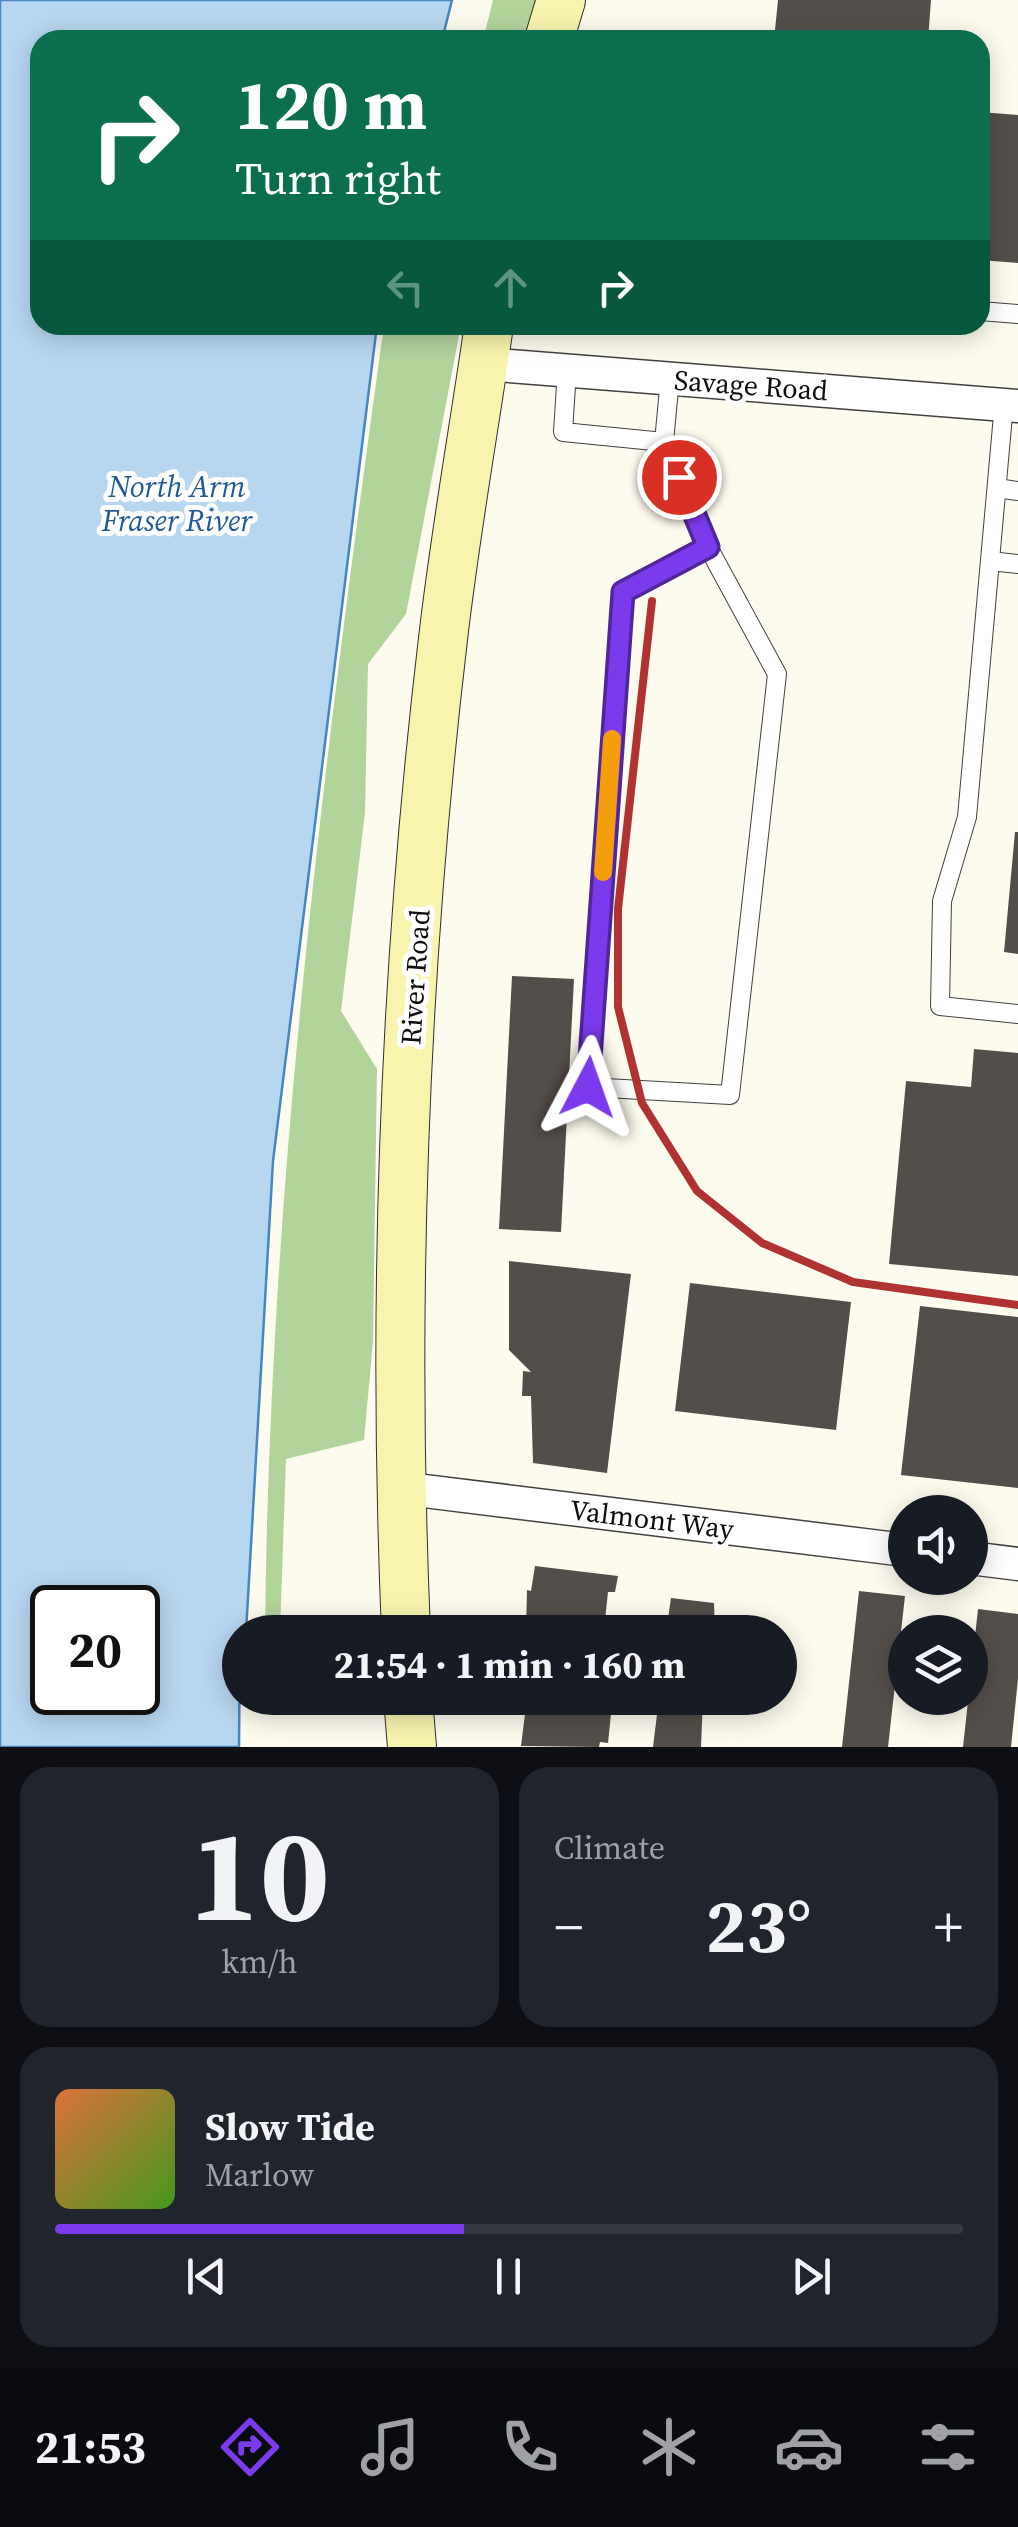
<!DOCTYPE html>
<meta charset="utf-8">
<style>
body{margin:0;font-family:"Source Serif 4",serif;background:#20242c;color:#f1f3f6;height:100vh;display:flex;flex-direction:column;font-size:38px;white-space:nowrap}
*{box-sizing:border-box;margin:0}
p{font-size:32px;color:#9ea1a6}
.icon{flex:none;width:55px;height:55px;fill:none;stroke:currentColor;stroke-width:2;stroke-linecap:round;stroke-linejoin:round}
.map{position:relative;height:1747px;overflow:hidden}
.sheet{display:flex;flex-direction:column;gap:20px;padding:20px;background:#0d0f14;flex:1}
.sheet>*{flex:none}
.guide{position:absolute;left:30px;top:30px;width:960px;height:305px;border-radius:30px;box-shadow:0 5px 25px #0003;background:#0b6e4f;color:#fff;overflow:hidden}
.fabs{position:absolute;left:888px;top:1495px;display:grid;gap:20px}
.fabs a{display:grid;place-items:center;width:100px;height:100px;border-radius:50%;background:#171b24;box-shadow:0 5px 25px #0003;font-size:50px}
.speed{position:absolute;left:30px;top:1585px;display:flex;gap:20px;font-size:50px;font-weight:700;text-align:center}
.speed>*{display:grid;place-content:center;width:130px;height:130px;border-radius:50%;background:#171b24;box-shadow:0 5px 25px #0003;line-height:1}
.speed .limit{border:5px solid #111;border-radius:15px;background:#fff;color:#111}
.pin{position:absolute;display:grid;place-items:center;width:85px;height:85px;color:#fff;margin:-42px;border:5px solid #fff;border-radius:50%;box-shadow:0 2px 10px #0007}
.me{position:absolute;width:110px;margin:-55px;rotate:4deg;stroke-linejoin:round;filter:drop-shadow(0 0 8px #0008)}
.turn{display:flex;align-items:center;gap:35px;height:210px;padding:0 40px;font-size:45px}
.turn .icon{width:130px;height:130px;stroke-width:2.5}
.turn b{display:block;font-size:70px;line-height:85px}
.lanes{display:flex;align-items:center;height:95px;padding:0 40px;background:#0003;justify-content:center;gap:50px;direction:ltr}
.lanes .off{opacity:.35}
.big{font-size:75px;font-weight:700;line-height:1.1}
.sheet .tile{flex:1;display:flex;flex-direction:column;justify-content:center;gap:15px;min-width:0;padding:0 35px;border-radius:30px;background:#20242c}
.sheet .dial{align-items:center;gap:0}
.dial b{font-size:130px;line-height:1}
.song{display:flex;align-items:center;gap:30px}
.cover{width:120px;height:120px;border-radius:15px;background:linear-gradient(135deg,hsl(20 70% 55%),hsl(100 70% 35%))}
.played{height:10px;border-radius:5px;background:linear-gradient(90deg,#7c3aed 45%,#363941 45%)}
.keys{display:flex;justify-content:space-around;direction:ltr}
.heat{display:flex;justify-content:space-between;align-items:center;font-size:55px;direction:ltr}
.sheet .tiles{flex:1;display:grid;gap:20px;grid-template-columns:1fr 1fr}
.tile:last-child{grid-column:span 2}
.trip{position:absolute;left:222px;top:1615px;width:575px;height:100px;border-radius:50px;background:#171b24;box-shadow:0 5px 25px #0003;font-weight:700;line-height:100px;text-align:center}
.menu{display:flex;height:160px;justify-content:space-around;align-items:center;background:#090b0e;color:#9ea1a6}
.menu .icon{width:70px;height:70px}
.menu .selected{color:#7c3aed}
.menu b{font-size:45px;color:#f1f3f6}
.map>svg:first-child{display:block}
.forest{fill:#b1d49b}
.water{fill:#b7d7f0;stroke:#4487c1;stroke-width:2.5;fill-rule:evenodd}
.building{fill:#544e4a}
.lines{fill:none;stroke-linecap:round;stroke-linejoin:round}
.lane-casing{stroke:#404040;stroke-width:20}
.street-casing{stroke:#404040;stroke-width:35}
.secondary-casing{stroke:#2f2f2f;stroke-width:50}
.lane{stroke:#fff;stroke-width:18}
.street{stroke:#fff;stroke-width:32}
.secondary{stroke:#f8f4ae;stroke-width:48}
.rail{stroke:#b03331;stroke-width:8}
.route-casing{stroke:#51269a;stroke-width:25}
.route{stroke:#7c3aed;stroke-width:18}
.slow{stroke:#f59e0b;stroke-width:18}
.labels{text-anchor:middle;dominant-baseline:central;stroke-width:10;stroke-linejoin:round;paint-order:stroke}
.street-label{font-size:28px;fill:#0d0d0d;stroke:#fff}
.water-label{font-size:30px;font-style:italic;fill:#215a93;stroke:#fff}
</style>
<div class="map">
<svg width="1018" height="1747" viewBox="0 0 1018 1747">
<rect width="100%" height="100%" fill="#fdfbee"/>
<!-- forest -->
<path class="forest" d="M493,0H537L525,40H483Z
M384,325H461L406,614L368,664L365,813L341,1011L377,1069L373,1341L364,1440L286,1459L280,1632H265C269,1195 324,758 384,325Z"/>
<!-- water -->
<path class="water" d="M0,0H452L442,40H40V325H377L273,1161L246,1632H240L239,1747H0ZM52,1608H138V1692H52Z"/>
<!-- building -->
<path class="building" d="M778,0H931L928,40L775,30Z
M980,112L1018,115V263L980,260Z
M1015,832H1018V954L1004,952Z
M512,976L574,979L561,1232L499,1229Z
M974,1049L1018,1053V1276L889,1264L906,1081L971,1087Z
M509,1261L631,1274L607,1473L533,1463L531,1396H522L523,1371L531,1372L509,1350Z
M690,1283L851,1302L836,1430L675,1411Z
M920,1306L1018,1317V1488L901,1475Z
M535,1566L618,1576L615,1592H608L605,1620L611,1621L610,1632H526L527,1590L531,1591Z
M859,1591L905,1596L888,1747H842Z
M671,1598L714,1603L715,1632H666Z
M978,1609L1018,1614V1679L1011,1747H963Z
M527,1698H601L599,1712L611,1714L608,1743L600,1742L599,1747L521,1746Z
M659,1698H703L701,1747H653Z"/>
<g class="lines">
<!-- lane casing -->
<g class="lane-casing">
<path id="lane" d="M980,311L1018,314
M567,370L563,432L664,442L670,378
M1004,404L967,817L942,901L940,1006L1018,1014
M664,442L708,547L777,674L730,1095L588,1087L623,592L708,547
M997,488L1018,491
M990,561L1018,564"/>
</g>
<!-- street casing -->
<g class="street-casing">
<path id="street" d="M484,364L1018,406
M400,1488L905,1550
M970,1558L1018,1564"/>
</g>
<!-- secondary casing -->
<g class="secondary-casing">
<path id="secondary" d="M549,40L561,0
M406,1632C392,1301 404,968 443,639C455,534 474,429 489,325
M408,1698L412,1747"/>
</g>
<!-- lane -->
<use href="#lane" class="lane"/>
<!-- street -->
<use href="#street" class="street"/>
<!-- secondary -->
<use href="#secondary" class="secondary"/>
<!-- rail -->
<path class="rail" d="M652,601L618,909V1007L642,1103L697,1191L762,1243L853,1282L1018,1305"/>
</g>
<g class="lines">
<!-- route casing -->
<g class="route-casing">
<path id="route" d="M588,1087L623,592L708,547L679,477"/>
</g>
<!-- route -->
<use href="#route" class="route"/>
<!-- slow -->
<path class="slow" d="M603,872L612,739"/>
</g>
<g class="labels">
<!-- street labels -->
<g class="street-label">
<text transform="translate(751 385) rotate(4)">Savage Road</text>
<text transform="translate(415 977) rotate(-86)">River Road</text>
<text transform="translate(652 1519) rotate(7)">Valmont Way</text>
</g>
<!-- water labels -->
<g class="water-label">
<text x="177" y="486">North Arm<tspan x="177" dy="34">Fraser River</tspan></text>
</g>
</g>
</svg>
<div class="fabs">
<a><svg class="icon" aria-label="sound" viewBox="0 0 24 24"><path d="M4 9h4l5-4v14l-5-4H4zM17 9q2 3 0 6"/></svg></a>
<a><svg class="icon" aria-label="layers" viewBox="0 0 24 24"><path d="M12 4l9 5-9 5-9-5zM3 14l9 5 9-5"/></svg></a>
</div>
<div class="speed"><div class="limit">20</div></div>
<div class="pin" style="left:679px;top:477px;background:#d93025"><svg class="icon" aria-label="arrive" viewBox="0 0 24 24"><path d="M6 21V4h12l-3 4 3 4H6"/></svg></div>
<svg class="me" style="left:588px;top:1087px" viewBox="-20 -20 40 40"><path d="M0-17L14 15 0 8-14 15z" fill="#7c3aed" stroke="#fff" stroke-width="4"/></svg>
<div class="trip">21:54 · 1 min · 160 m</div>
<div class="guide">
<div class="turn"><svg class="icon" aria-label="right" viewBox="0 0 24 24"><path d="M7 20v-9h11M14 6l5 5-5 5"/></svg><div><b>120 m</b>Turn right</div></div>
<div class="lanes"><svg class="icon off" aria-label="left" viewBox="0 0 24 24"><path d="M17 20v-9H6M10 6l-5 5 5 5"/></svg><svg class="icon off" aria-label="ahead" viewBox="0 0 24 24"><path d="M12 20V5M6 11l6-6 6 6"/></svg><svg class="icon" aria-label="right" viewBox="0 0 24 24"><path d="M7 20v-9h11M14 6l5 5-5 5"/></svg></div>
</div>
</div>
<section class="sheet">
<div class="tiles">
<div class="tile dial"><b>10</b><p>km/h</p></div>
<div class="tile"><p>Climate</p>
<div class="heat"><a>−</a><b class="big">23°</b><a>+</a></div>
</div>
<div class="tile">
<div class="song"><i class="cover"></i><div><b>Slow Tide</b><p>Marlow</p></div></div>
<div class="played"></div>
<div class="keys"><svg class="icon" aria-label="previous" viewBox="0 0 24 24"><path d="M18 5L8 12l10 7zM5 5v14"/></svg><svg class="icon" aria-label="pause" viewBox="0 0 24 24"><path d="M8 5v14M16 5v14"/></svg><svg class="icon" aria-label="next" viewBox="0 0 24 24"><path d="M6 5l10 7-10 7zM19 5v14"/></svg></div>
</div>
</div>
</section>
<nav class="menu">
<b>21:53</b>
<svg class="icon selected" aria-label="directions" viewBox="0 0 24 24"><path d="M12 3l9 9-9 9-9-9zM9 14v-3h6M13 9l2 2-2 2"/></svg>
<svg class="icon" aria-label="music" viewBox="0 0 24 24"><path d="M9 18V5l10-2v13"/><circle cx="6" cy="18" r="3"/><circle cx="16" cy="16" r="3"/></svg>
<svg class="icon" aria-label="phone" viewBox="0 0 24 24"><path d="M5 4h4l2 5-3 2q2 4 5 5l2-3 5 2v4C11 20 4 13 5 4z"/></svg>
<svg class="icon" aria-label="climate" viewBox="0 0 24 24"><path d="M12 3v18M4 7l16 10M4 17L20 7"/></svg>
<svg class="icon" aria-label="car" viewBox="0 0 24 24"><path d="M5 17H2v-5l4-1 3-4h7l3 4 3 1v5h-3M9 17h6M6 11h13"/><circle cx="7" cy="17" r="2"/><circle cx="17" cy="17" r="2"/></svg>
<svg class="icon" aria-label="filters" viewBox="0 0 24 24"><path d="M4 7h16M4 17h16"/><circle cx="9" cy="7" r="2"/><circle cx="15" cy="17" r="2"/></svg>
</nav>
